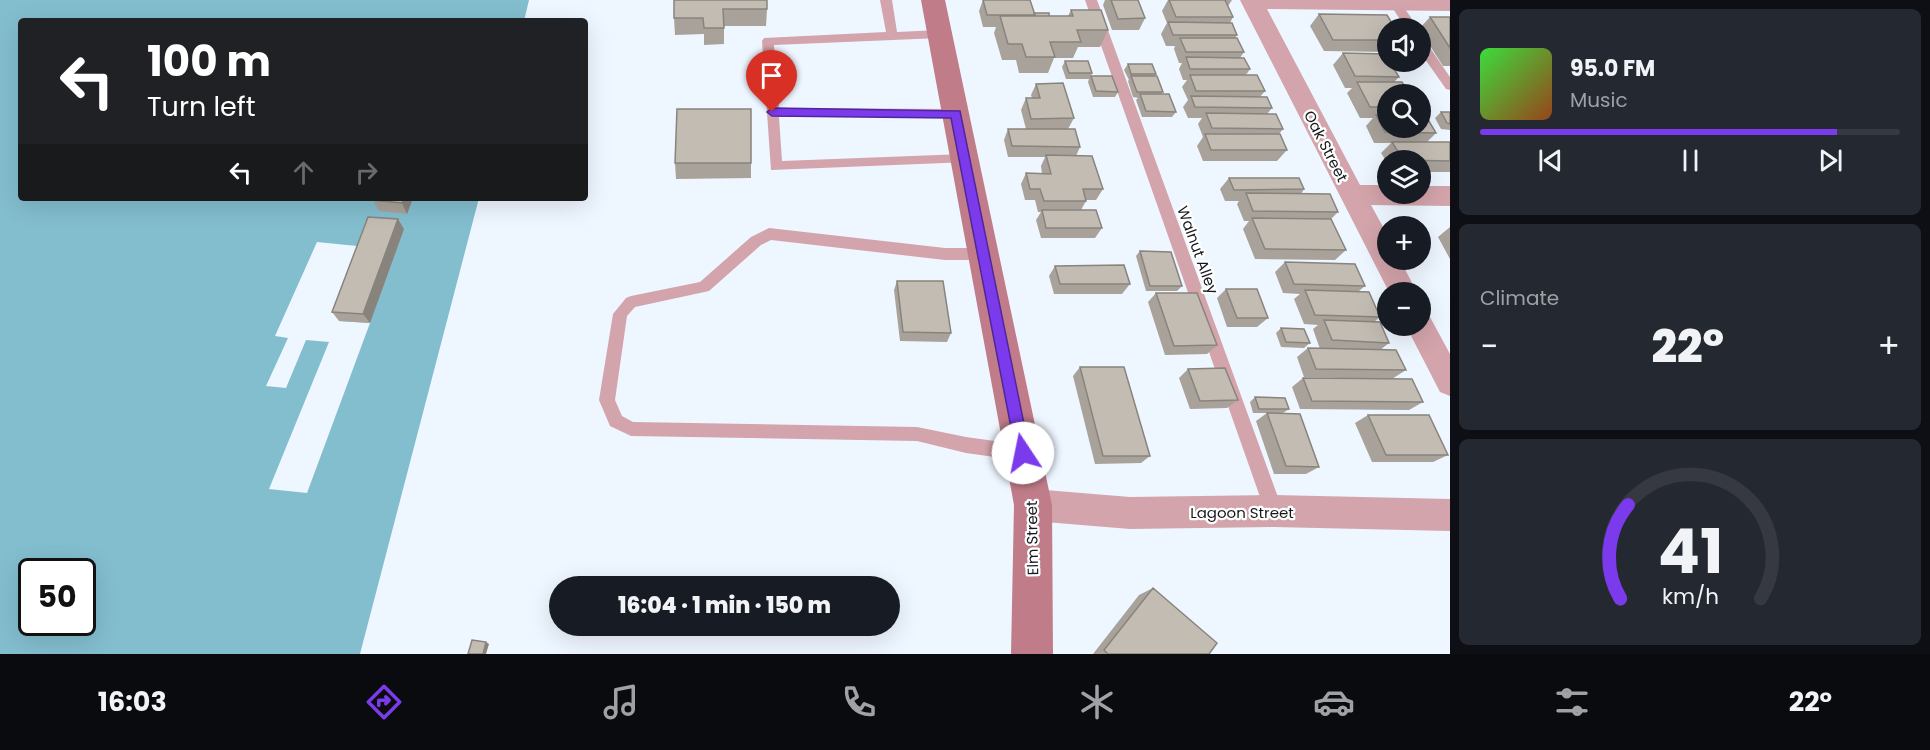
<!DOCTYPE html>
<meta charset="utf-8">
<style>
body{margin:0;font-family:Poppins,sans-serif;background:#242831;color:#f1f3f6;height:100vh;display:flex;flex-direction:column;font-size:22px;white-space:nowrap}
*{box-sizing:border-box;margin:0}
p{font-size:20px;color:#9ea1a6}
.icon{flex:none;width:33px;height:33px;fill:none;stroke:currentColor;stroke-width:2;stroke-linecap:round;stroke-linejoin:round}
.map{position:relative;flex:1;overflow:hidden}
.panel{display:flex;flex-direction:column;gap:9px;padding:9px;background:#0d0f14;width:480px}
.panel>*{flex:none}
.guide{position:absolute;left:18px;top:18px;width:570px;height:183px;border-radius:6px;box-shadow:0 6px 24px #0002;background:#202124;color:#fff;overflow:hidden}
.buttons{position:absolute;left:1377px;top:18px;display:grid;gap:12px}
.buttons a{display:grid;place-items:center;width:54px;height:54px;border-radius:50%;background:#171b24;box-shadow:0 6px 24px #0002;font-size:30px}
.speed{position:absolute;left:18px;top:558px;display:flex;gap:12px;font-size:30px;font-weight:700;text-align:center}
.speed>*{display:grid;place-content:center;width:78px;height:78px;border-radius:50%;background:#171b24;box-shadow:0 6px 24px #0002;line-height:1}
.speed .limit{border:3px solid #111;border-radius:9px;background:#fff;color:#111}
.pin{position:absolute;display:grid;place-items:center;width:51px;height:51px;color:#fff;margin:-62px -26px;border-radius:50% 50% 50% 0;rotate:-45deg;box-shadow:0 0 6px #0007}
.pin .icon{rotate:45deg}
.me{position:absolute;width:66px;margin:-33px;rotate:349deg;stroke-linejoin:round;filter:drop-shadow(0 0 4px #0008)}
.turn{display:flex;align-items:center;gap:21px;height:126px;padding:0 30px;font-size:27px}
.turn .icon{width:78px;height:78px;stroke-width:2.5}
.turn b{display:block;font-size:42px;line-height:51px}
.lanes{display:flex;align-items:center;height:57px;padding:0 30px;background:#0003;justify-content:center;gap:30px;direction:ltr}
.lanes .off{opacity:.35}
.big{font-size:45px;font-weight:800;line-height:1.1}
.panel .widget{flex:1;display:flex;flex-direction:column;justify-content:center;gap:9px;min-width:0;padding:0 21px;border-radius:9px;background:#242831}
.panel .dial{align-items:center;gap:0}
.dial svg{height:156px;overflow:visible;fill:none;stroke:#363941;stroke-width:7;stroke-linecap:round;text-anchor:middle}
.dial text{fill:#f1f3f6;stroke:none}
.song{display:flex;align-items:center;gap:18px}
.cover{width:72px;height:72px;border-radius:9px;background:linear-gradient(135deg,hsl(120 70% 55%),hsl(20 70% 35%))}
.played{height:6px;border-radius:3px;background:linear-gradient(90deg,#7c3aed 85%,#363941 85%)}
.keys{display:flex;justify-content:space-around;direction:ltr}
.heat{display:flex;justify-content:space-between;align-items:center;font-size:33px;direction:ltr}
.trip{position:absolute;left:549px;top:576px;width:351px;height:60px;border-radius:30px;background:#171b24;box-shadow:0 6px 24px #0002;font-weight:800;line-height:60px;text-align:center}
.menu{display:flex;height:96px;justify-content:space-around;align-items:center;background:#090b0e;color:#9ea1a6}
.menu .icon{width:42px;height:42px}
.menu .current{color:#7c3aed}
.menu b{font-size:27px;color:#f1f3f6}
main{display:flex;flex:1;min-height:0}
.map>svg:first-child{display:block}
.water{fill:#83becf;fill-rule:evenodd}
.pier{fill:#eef6ff}
.lines{fill:none;stroke-linecap:round;stroke-linejoin:round}
.lane{fill:#d3a4ab;fill-rule:evenodd}
.street{fill:#d3a4ab;fill-rule:evenodd}
.secondary{fill:#c07c88;fill-rule:evenodd}
.wall{fill:#a8a29a}
.shaded-wall{fill:#88847d}
.building{fill:#c3bcb3;stroke:#88847d;stroke-width:1.5}
.route{fill:#7c3aed;stroke:#51269a;stroke-width:1.5}
.labels{text-anchor:middle;dominant-baseline:central;stroke-width:4.5;stroke-linejoin:round;paint-order:stroke}
.street-label{font-size:15px;fill:#16181b;stroke:#fff}
</style>
<main>
<div class="map">
<svg width="1450" height="654" viewBox="0 0 1450 654">
<rect width="100%" height="100%" fill="#eef6ff"/>
<!-- water -->
<path class="water" d="M0,0H529L524,21H21V198H479L360,654H0ZM32,572H82V622H32Z"/>
<!-- pier -->
<path class="pier" d="M317,242L367,247L339,321L370,323L307,493L269,489L329,342L306,340L286,388L266,386L288,338L275,336Z"/>
<g class="lines">
<!-- lane -->
<path class="lane" d="M880,0H892L897,32L940,30L946,34L940,38L774,45L779,108L956,109L962,114L960,117H779L782,161L964,154L969,156L971,159L969,162L771,170L762,41L764,38L886,32Z
M1085,0H1097L1283,511L1280,517L1274,519L1268,517L1265,511Z
M1387,0H1399L1418,28H1406Z
M1420,38L1424,39L1450,77V90L1446,89L1420,52Z
M769,228L945,248H983L988,250L990,254L988,258L983,260H945L771,240L761,245L709,291L635,307L627,316L615,400L622,416L633,422L917,427L966,437L1023,445L1029,448L1031,453L1029,458L1023,461L966,453L917,441L631,436L610,426L599,400L613,314L626,298L631,296L700,282L751,237Z"/>
<!-- street -->
<path class="street" d="M1240,0H1450V11L1267,9L1360,185H1388V194H1420V186H1450V206L1371,205L1388,236V260H1400L1417,292H1389Z
M1420,314L1430,317L1450,354V396L1440,392L1406,326H1420Z
M1033,489L1130,497L1274,495L1450,499V531L1274,527L1130,529L1033,521L1022,516L1017,505L1022,494Z"/>
<!-- secondary -->
<path class="secondary" d="M921,0H945L1052,505L1053,654H1011L1014,505Z"/>
</g>
<!-- wall -->
<path class="wall" d="M674,0L767,9L766,26H724V44L704,45V34L675,35L674,18Z
M983,0L1049,16H1068L1071,10L1108,30L1100,47H1078L1073,58H1054L1048,73H1019L1016,60H1002L994,33L996,27H983L979,11Z
M1105,0H1138L1145,18L1139,30H1112L1103,5Z
M1168,0H1232L1228,6L1233,17L1230,23L1237,35L1235,38L1244,52L1240,58L1250,69L1246,75L1265,91L1260,97L1272,108L1267,114L1283,129L1279,134L1287,150L1277,161H1203L1197,146L1203,137L1198,124L1202,118H1188L1183,107L1188,100L1182,87L1187,80H1183L1179,69L1182,63H1179L1174,49L1175,46H1166L1161,34L1167,23L1162,11Z
M1319,14L1388,28V52L1324,51L1310,26Z
M1430,17H1450V66H1443L1420,30V28Z
M1343,53L1399,77L1394,82L1388,94V128L1436,133L1427,142H1450V172H1420V160H1388V164L1381,153L1391,143H1374L1366,126L1373,118H1360L1347,93L1352,88H1345L1333,65Z
M1065,61L1092,73L1091,76L1118,92L1115,97H1093L1088,82L1089,79H1066L1062,67Z
M1128,64L1156,74L1155,76L1163,92L1161,94L1176,112L1172,117H1142L1136,100L1138,98L1133,97L1128,81L1129,80L1124,70Z
M1036,84L1074,118L1068,129L1080,147L1076,156L1103,189L1096,200H1086V201L1081,210L1102,228L1095,238H1041L1036,220L1041,212H1038L1035,200H1025L1021,184L1026,173L1042,174L1041,166L1045,157H1008L1004,140L1008,129H1026L1021,110L1026,98H1032L1031,95Z
M1441,112H1450V130L1441,129L1435,118Z
M675,163H751V178L676,179Z
M1229,178L1304,189L1301,194L1338,212L1331,219L1346,250L1335,260L1255,259L1243,229L1249,221H1244L1237,204L1239,201H1225L1220,189Z
M413,198L407,214L379,211L373,200Z
M1450,227V259L1438,237Z
M404,229L370,323L339,321L332,312Z
M1140,251L1182,286L1177,291H1146L1136,256Z
M1285,262L1365,286L1359,291L1380,317L1374,322L1389,343L1380,350L1406,370L1392,379L1423,402L1409,410L1300,409L1292,387L1303,378L1383,379L1304,377L1297,357L1308,348L1320,349L1313,329L1318,325L1304,324L1294,299L1300,294L1283,293L1275,272Z
M1055,266L1130,284L1122,294H1054L1049,276Z
M897,281L951,333L947,342L900,341L894,290Z
M1226,289L1268,318L1257,327H1227L1217,298Z
M1156,293L1217,345L1207,354L1165,355L1148,302Z
M1281,328L1310,343L1304,348L1281,347L1276,333Z
M1080,367L1150,456L1141,463L1095,464L1073,376Z
M1188,369L1238,400L1227,408L1190,409L1179,378Z
M1255,397L1289,409L1283,413L1319,467L1306,474H1274L1256,421L1267,413H1253L1250,402Z
M1368,415L1448,455L1433,462H1372L1355,423Z
M1153,588L1209,654H1093L1139,595Z"/>
<!-- shaded-wall -->
<path class="shaded-wall" d="M404,198H413L407,214L402,203Z
M398,219L404,229L370,323L363,314Z
M486,642L489,644L486,654H483Z"/>
<!-- building -->
<path class="building" d="M674,0H767V9H723L724,28H704L703,18H674Z
M983,0H1030L1035,15H987Z
M1111,0H1138L1145,18L1118,19Z
M1169,0H1225L1233,17H1176Z
M1071,10H1101L1108,30H1077L1081,42H1050L1055,57H1026L1022,44H1008L1000,16H1073Z
M1034,13H1049V16H1034Z
M1319,14L1387,15L1395,28H1388V40H1333Z
M1430,17H1450V48Z
M1168,22L1232,23L1237,35H1173Z
M1180,38H1237L1244,52H1186Z
M1343,53L1386,54L1388,57V62H1390L1399,77L1355,76Z
M1186,57L1244,58L1250,69H1190Z
M1065,61H1088L1092,73H1069Z
M1128,64H1152L1156,74H1131Z
M1190,75H1257L1265,91H1196Z
M1091,76H1112L1118,92L1096,91Z
M1131,76H1157L1163,92H1137Z
M1357,82H1402L1409,94H1388V107H1370Z
M1063,83L1074,118L1031,119L1026,98H1040L1036,84Z
M1140,94H1169L1176,112L1146,111Z
M1191,96L1267,97L1272,108L1195,107Z
M677,109H751V163H675Z
M1441,112H1450V124L1447,123Z
M1206,113L1276,114L1283,129L1212,128Z
M1376,115H1388V128H1420V116H1426L1436,133L1385,132Z
M1008,129H1075L1080,147L1012,146Z
M1205,134H1280L1287,150H1211Z
M1392,142H1450V161L1403,160Z
M1046,155L1092,156L1103,189H1083L1086,201H1044L1040,189H1030L1026,173L1051,174Z
M1229,178H1299L1304,189L1234,190Z
M1246,193L1330,194L1338,212L1253,211Z
M374,198H404L402,203L373,200Z
M1042,210H1096L1102,228H1046Z
M368,217L398,219L363,314L332,312Z
M1252,218L1331,219L1346,250L1265,249Z
M1140,251L1171,252L1182,286H1150Z
M1285,262L1355,264L1365,286L1294,284Z
M1124,265L1130,284H1060L1055,266Z
M897,281H943L951,333L903,332Z
M1226,289H1257L1268,318H1237Z
M1305,290L1369,292L1380,317L1315,315Z
M1156,293H1197L1217,345L1174,346Z
M1324,320L1380,322L1389,343L1332,340Z
M1281,328L1304,329L1310,343L1286,342Z
M1308,348L1396,350L1406,370L1316,369Z
M1080,367H1124L1150,456H1103Z
M1225,368L1238,400L1200,401L1188,369Z
M1303,378L1412,379L1423,402L1312,401Z
M1255,397L1285,398L1289,409H1259Z
M1267,413L1300,414L1319,467L1286,466Z
M1368,415H1429L1448,455H1386Z
M1153,588L1217,643L1209,654H1108L1104,650Z
M472,640L486,642L483,654H468Z"/>
<!-- route -->
<path class="route" d="M772,108L960,111L1030,453L1028,458L1023,460L1018,458L1016,453L951,118L772,116L767,112Z"/>
<g class="labels">
<!-- street labels -->
<g class="street-label">
<text transform="translate(1326 146) rotate(63)">Oak Street</text>
<text transform="translate(1198 250) rotate(70)">Walnut Alley</text>
<text x="1242" y="512">Lagoon Street</text>
<text transform="translate(1032 538) rotate(-91)">Elm Street</text>
</g>
</g>
</svg>
<div class="buttons">
<a><svg class="icon" aria-label="sound" viewBox="0 0 24 24"><path d="M4 9h4l5-4v14l-5-4H4zM17 9q2 3 0 6"/></svg></a>
<a><svg class="icon" aria-label="search" viewBox="0 0 24 24"><circle cx="10" cy="10" r="6"/><path d="M15 15l6 6"/></svg></a>
<a><svg class="icon" aria-label="layers" viewBox="0 0 24 24"><path d="M12 4l9 5-9 5-9-5zM3 14l9 5 9-5"/></svg></a>
<a>+</a>
<a>−</a>
</div>
<div class="speed"><div class="limit">50</div></div>
<div class="pin" style="left:772px;top:112px;background:#d93025"><svg class="icon" aria-label="arrive" viewBox="0 0 24 24"><path d="M6 21V4h12l-3 4 3 4H6"/></svg></div>
<svg class="me" style="left:1023px;top:453px" viewBox="-20 -20 40 40"><circle r="19" fill="#fff"/><path d="M0-13L10 11 0 6-10 11z" fill="#7c3aed"/></svg>
<div class="trip">16:04 · 1 min · 150 m</div>
<div class="guide">
<div class="turn"><svg class="icon" aria-label="left" viewBox="0 0 24 24"><path d="M17 20v-9H6M10 6l-5 5 5 5"/></svg><div><b>100 m</b>Turn left</div></div>
<div class="lanes"><svg class="icon" aria-label="left" viewBox="0 0 24 24"><path d="M17 20v-9H6M10 6l-5 5 5 5"/></svg><svg class="icon off" aria-label="ahead" viewBox="0 0 24 24"><path d="M12 20V5M6 11l6-6 6 6"/></svg><svg class="icon off" aria-label="right" viewBox="0 0 24 24"><path d="M7 20v-9h11M14 6l5 5-5 5"/></svg></div>
</div>
</div>
<section class="panel">
<div class="widget">
<div class="song"><i class="cover"></i><div><b>95.0 FM</b><p>Music</p></div></div>
<div class="played"></div>
<div class="keys"><svg class="icon" aria-label="previous" viewBox="0 0 24 24"><path d="M18 5L8 12l10 7zM5 5v14"/></svg><svg class="icon" aria-label="pause" viewBox="0 0 24 24"><path d="M8 5v14M16 5v14"/></svg><svg class="icon" aria-label="next" viewBox="0 0 24 24"><path d="M6 5l10 7-10 7zM19 5v14"/></svg></div>
</div>
<div class="widget"><p>Climate</p>
<div class="heat"><a>−</a><b class="big">22°</b><a>+</a></div>
</div>
<div class="widget dial"><svg viewBox="0 0 100 80">
<path d="M14 69A42 42 0 1 1 86 69"/>
<path d="M14 69A42 42 0 0 1 18 21" stroke="#7c3aed"/>
<text x="50" y="56" font-size="32" font-weight="700">41</text>
<text x="50" y="72" font-size="11">km/h</text>
</svg></div>
</section>
</main>
<nav class="menu">
<b>16:03</b>
<svg class="icon current" aria-label="directions" viewBox="0 0 24 24"><path d="M12 3l9 9-9 9-9-9zM9 14v-3h6M13 9l2 2-2 2"/></svg>
<svg class="icon" aria-label="music" viewBox="0 0 24 24"><path d="M9 18V5l10-2v13"/><circle cx="6" cy="18" r="3"/><circle cx="16" cy="16" r="3"/></svg>
<svg class="icon" aria-label="phone" viewBox="0 0 24 24"><path d="M5 4h4l2 5-3 2q2 4 5 5l2-3 5 2v4C11 20 4 13 5 4z"/></svg>
<svg class="icon" aria-label="climate" viewBox="0 0 24 24"><path d="M12 3v18M4 7l16 10M4 17L20 7"/></svg>
<svg class="icon" aria-label="car" viewBox="0 0 24 24"><path d="M5 17H2v-5l4-1 3-4h7l3 4 3 1v5h-3M9 17h6M6 11h13"/><circle cx="7" cy="17" r="2"/><circle cx="17" cy="17" r="2"/></svg>
<svg class="icon" aria-label="filters" viewBox="0 0 24 24"><path d="M4 7h16M4 17h16"/><circle cx="9" cy="7" r="2"/><circle cx="15" cy="17" r="2"/></svg>
<b>22°</b>
</nav>
